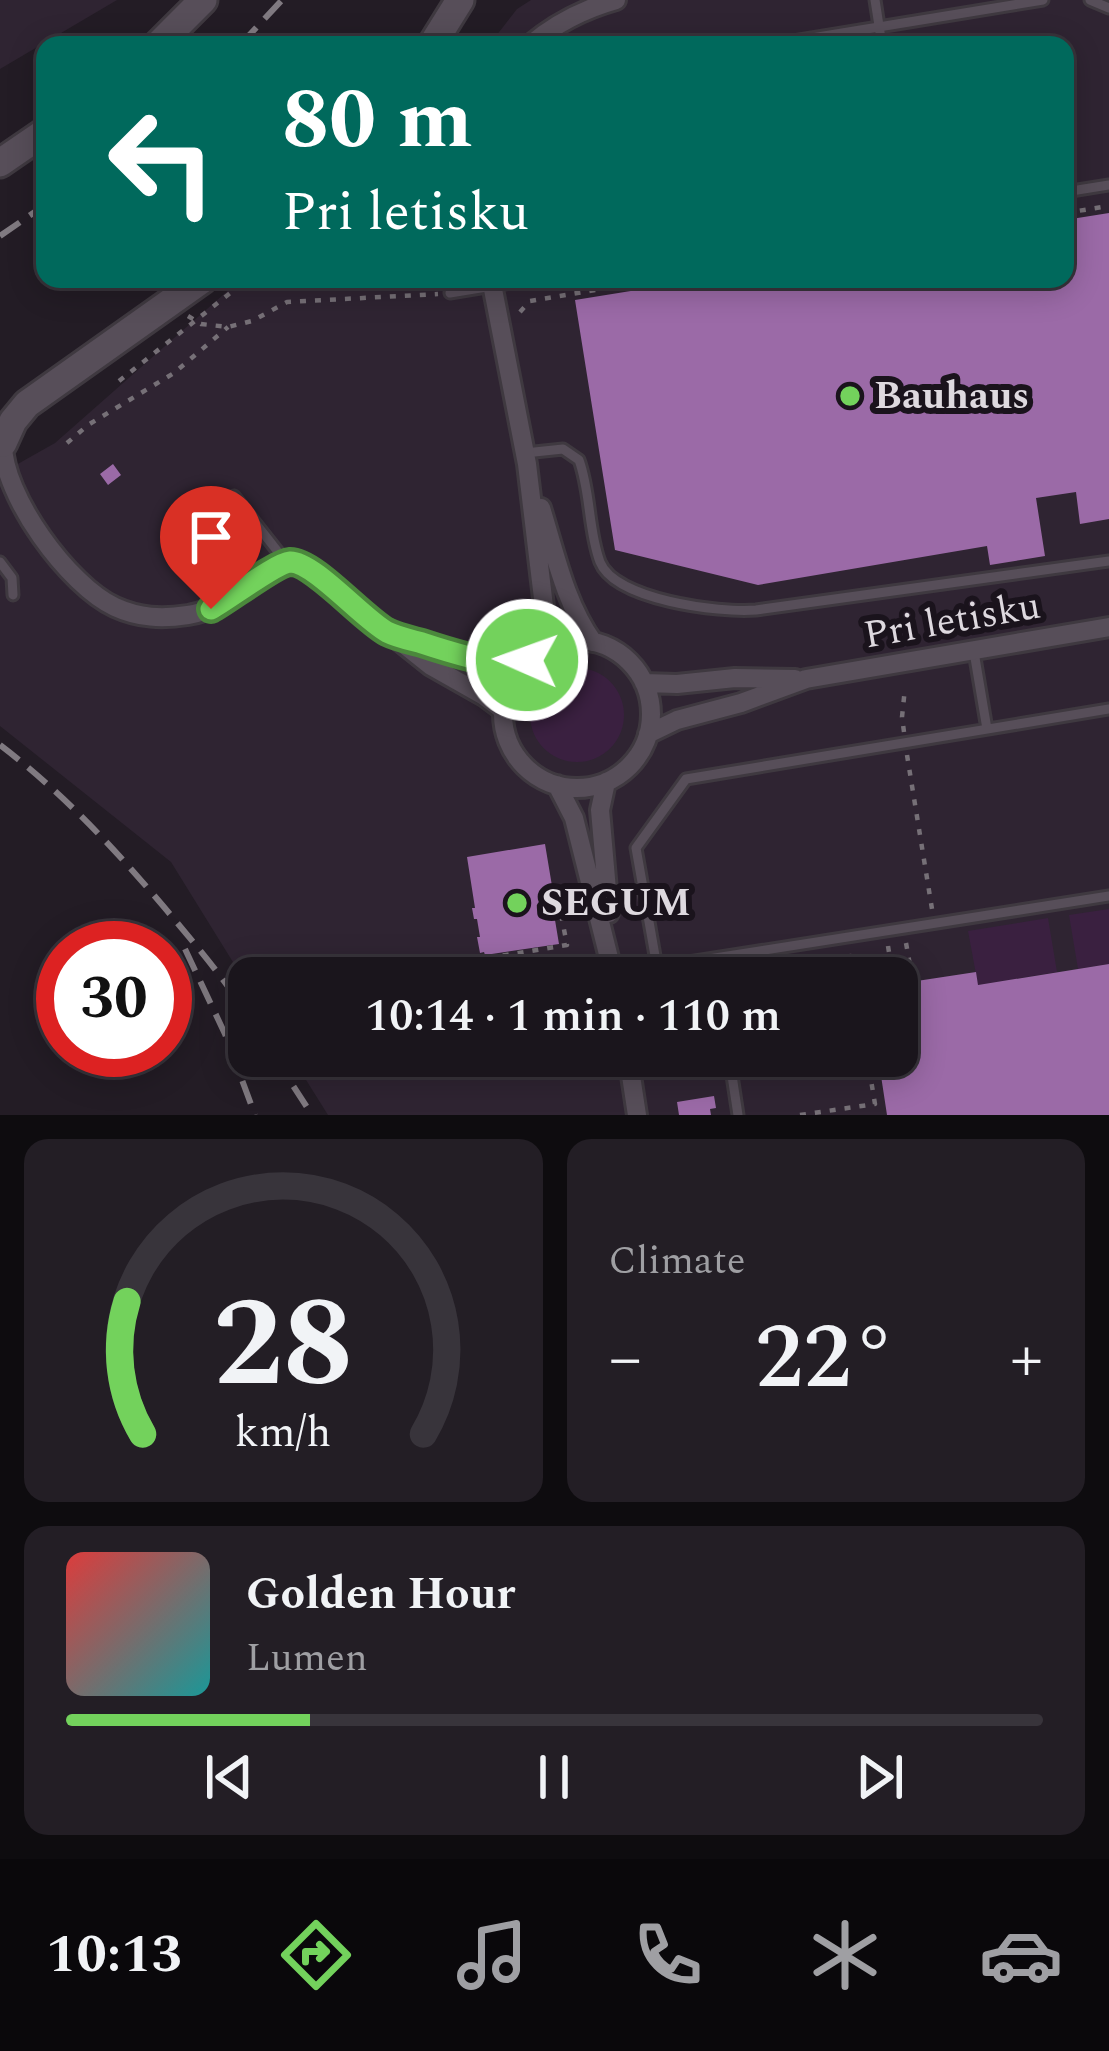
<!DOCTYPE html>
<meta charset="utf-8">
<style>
body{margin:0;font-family:Spectral,serif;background:#231e25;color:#f1f3f6;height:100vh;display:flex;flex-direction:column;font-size:45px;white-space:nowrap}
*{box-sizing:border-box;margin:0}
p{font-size:39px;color:#9f9fa3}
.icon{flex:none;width:66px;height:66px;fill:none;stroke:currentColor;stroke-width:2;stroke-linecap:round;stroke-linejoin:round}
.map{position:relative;height:1115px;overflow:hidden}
.sheet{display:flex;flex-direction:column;gap:24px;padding:24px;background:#0e0c0f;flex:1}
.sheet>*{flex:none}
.guide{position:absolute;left:36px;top:36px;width:1038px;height:252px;border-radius:24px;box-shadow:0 6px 30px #0003,0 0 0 3px #38343b;background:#00695c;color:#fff;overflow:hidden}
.speed{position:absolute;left:36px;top:921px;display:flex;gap:24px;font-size:60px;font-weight:700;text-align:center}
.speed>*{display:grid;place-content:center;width:156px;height:156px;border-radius:50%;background:#1a151c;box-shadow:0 6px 30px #0003,0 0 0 3px #38343b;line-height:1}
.speed .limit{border:18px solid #d22;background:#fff;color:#111}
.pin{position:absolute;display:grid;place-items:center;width:102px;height:102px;color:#fff;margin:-123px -51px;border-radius:50% 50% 50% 0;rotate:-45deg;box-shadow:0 0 12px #0007}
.pin .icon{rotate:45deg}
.me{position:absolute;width:132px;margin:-66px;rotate:272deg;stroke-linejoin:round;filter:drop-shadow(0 0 9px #0008)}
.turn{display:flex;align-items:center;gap:42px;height:252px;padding:0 48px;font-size:54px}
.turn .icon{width:156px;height:156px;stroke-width:2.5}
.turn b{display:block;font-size:84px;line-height:102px}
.big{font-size:90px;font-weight:600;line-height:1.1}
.sheet .card{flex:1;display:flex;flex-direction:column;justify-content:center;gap:18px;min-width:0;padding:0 42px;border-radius:24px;background:#231e25}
.sheet .dial{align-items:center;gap:0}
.dial svg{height:312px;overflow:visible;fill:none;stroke:#38343b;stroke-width:7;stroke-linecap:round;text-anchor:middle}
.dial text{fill:#f1f3f6;stroke:none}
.song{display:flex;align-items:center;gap:36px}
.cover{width:144px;height:144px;border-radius:18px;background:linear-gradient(135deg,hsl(0 70% 55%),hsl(180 70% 35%))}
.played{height:12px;border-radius:6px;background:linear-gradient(90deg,#73d25c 25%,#38343b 25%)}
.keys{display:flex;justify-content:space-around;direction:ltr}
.heat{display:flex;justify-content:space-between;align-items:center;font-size:66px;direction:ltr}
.sheet .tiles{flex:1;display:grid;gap:24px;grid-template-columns:1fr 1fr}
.card:last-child{grid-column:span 2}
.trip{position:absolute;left:228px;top:957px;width:690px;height:120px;border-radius:24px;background:#1a151c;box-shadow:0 6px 30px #0003,0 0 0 3px #38343b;font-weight:600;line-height:120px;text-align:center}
.tab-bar{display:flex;height:192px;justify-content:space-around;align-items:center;background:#0a080b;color:#9f9fa3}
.tab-bar .icon{width:84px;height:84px}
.tab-bar .active{color:#73d25c}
.tab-bar b{font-size:54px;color:#f1f3f6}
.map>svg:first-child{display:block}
.built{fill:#2f2432}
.green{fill:#3a2040}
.building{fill:#9b6aa7}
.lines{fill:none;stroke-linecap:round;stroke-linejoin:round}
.lane-casing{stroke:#3f3940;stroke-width:15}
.street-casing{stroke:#3f3940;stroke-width:24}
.secondary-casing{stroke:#3f3940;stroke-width:33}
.path{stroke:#767077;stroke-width:4.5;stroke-dasharray:6 9;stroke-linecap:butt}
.lane{stroke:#574e59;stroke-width:9}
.street{stroke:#574e59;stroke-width:18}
.secondary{stroke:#574e59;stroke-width:27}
.rail{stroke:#807a81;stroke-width:6;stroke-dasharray:24 12;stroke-linecap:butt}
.route-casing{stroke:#4b883c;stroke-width:30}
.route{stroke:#73d25c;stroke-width:21}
.poi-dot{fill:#73d25c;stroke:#1a131c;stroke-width:4.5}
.labels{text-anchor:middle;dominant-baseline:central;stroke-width:12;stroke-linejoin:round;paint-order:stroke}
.poi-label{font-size:39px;font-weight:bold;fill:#ded9df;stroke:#1a131c;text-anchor:start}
.street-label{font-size:39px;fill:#ded9df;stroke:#1a131c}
</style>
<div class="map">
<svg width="1109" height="1115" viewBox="0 0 1109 1115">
<rect width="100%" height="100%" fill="#231c25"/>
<!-- built -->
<path class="built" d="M0,0H117L0,69Z
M531,0H1109V1115H328L291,1056H897V978H249V988L171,862L0,726V474L55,443L241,279H1065V45H489L517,9Z"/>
<!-- green -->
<path class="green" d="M530 715a47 47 0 1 1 94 0a47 47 0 1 1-94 0Z
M1109,909V964L1078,969L1069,915Z
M1048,918L1057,972L978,985L968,931Z
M838,958L841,978H735V974Z"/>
<!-- building -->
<path class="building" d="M1109,213V519L1080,524L1076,492L1036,498L1045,556L990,565L987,546L758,585L615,550L575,300L705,279H1065V220Z
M113,464L121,475L108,485L100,474Z
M545,844L553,892H558L560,899L561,907L553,908L559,944L485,955L484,952L480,953L477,937H480L477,919H474L472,908H475L467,857Z
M1109,964V1115H887L878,1056H897V984L976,972L978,985Z
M714,1096L716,1108L710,1109L711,1115H679L677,1102Z"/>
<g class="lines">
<!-- lane casing -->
<g class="lane-casing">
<path id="lane" d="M875,0L882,45
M1090,0L1109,8
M769,45L1043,0
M1065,192L1109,185
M450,293L536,279
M525,453L563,449L579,460C591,493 588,530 600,562C615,600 719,613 756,610L1109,561
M234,496L286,562
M0,562L12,578L13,595
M974,652L987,729
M1109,709L686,779L636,848L657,967L1109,896
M715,958L718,978
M729,1056L738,1115"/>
</g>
<!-- street casing -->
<g class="street-casing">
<path id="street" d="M530,45C556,23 584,9 616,0
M491,279L527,464L545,615L544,648
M3,443C2,495 69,586 115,607C139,618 162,619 188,615C213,611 234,597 254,582C263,576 275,565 286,563C296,560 304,566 312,571L431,666L484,696L504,711
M541,508C555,553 565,603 593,642
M403,637L464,657L520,667
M503 714a74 74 0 1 1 148 0a74 74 0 1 1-148 0Z
M644,683L677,684L735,678L795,679
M648,734L677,720L741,703L806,679L1109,627
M606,782L600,810L609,913
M557,785L574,818L614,978
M628,1056L637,1115"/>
</g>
<!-- secondary casing -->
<g class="secondary-casing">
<path id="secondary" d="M158,45L203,0
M432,45L460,0
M0,163L45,132
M3,443L13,421L27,404L203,279"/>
</g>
<!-- path -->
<path class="path" d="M1065,213L1109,206
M520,312L530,301L662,279
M188,316L201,324L228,327L252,321L287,302L438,294
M119,381L248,279
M67,443L88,425L174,373L228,327
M904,732L902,717L905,688
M907,755L932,909
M906,943L913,982
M888,946L893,978
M849,954L853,978
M488,958L567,945L561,914L566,898
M698,1061L715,1060
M673,1065L698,1061L697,1056
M800,1115L875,1104L867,1056"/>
<!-- lane -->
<use href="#lane" class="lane"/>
<!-- street -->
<use href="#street" class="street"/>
<!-- secondary -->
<use href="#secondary" class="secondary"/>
<!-- rail -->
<path class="rail" d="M240,45L282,0
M0,236L45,205
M0,745C63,793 113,847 164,907C194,943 224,978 249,1017
M185,949L225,1034L255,1115
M274,1056L312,1115"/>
</g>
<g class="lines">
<!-- route casing -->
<g class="route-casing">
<path id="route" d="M211,609C228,600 276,563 290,562C313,561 363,619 387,632C397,637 411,640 422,643C455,654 486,663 520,667L527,660"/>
</g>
<!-- route -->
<use href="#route" class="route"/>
</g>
<!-- markers -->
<g class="poi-dot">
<circle cx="850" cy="396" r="12"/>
<circle cx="517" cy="903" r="12"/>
</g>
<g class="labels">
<!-- poi labels -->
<g class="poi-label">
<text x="874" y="396">Bauhaus</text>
<text x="541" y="903">SEGUM</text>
</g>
<!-- street labels -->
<g class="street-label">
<text transform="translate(952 621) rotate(-10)">Pri letisku</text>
</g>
</g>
</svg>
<div class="speed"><div class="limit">30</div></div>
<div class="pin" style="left:211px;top:609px;background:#d93025"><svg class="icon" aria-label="arrive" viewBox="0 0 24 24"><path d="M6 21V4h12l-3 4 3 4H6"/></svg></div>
<svg class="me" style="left:527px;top:660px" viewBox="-20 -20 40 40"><circle r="17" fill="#73d25c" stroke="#fff" stroke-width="3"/><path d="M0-11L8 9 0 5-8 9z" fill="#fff"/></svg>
<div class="trip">10:14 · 1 min · 110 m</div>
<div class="guide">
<div class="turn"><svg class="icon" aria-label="left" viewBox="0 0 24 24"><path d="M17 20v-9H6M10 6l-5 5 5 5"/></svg><div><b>80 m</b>Pri letisku</div></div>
</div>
</div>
<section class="sheet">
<div class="tiles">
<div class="card dial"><svg viewBox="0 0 100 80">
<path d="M14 69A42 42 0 1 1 86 69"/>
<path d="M14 69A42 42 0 0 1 10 35" stroke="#73d25c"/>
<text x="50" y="56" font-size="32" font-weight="700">28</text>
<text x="50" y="72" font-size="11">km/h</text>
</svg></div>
<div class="card"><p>Climate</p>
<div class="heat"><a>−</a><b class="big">22°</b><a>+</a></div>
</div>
<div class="card">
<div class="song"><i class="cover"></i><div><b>Golden Hour</b><p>Lumen</p></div></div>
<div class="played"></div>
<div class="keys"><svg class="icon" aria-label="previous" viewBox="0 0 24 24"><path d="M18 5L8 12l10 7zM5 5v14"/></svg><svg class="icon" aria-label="pause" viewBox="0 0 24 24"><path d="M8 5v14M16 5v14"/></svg><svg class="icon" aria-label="next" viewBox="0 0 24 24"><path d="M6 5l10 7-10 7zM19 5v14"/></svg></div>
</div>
</div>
</section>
<nav class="tab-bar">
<b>10:13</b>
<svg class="icon active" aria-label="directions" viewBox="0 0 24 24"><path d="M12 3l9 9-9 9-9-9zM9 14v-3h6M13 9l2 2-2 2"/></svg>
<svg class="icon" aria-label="music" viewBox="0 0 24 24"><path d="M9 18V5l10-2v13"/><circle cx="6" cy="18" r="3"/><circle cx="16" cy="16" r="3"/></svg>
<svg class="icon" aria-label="phone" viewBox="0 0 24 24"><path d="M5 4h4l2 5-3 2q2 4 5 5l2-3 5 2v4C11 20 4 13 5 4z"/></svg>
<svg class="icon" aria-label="climate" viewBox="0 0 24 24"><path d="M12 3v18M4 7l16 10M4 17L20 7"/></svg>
<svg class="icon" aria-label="car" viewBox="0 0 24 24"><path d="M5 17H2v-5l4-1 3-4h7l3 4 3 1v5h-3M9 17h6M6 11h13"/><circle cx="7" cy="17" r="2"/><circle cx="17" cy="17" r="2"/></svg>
</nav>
